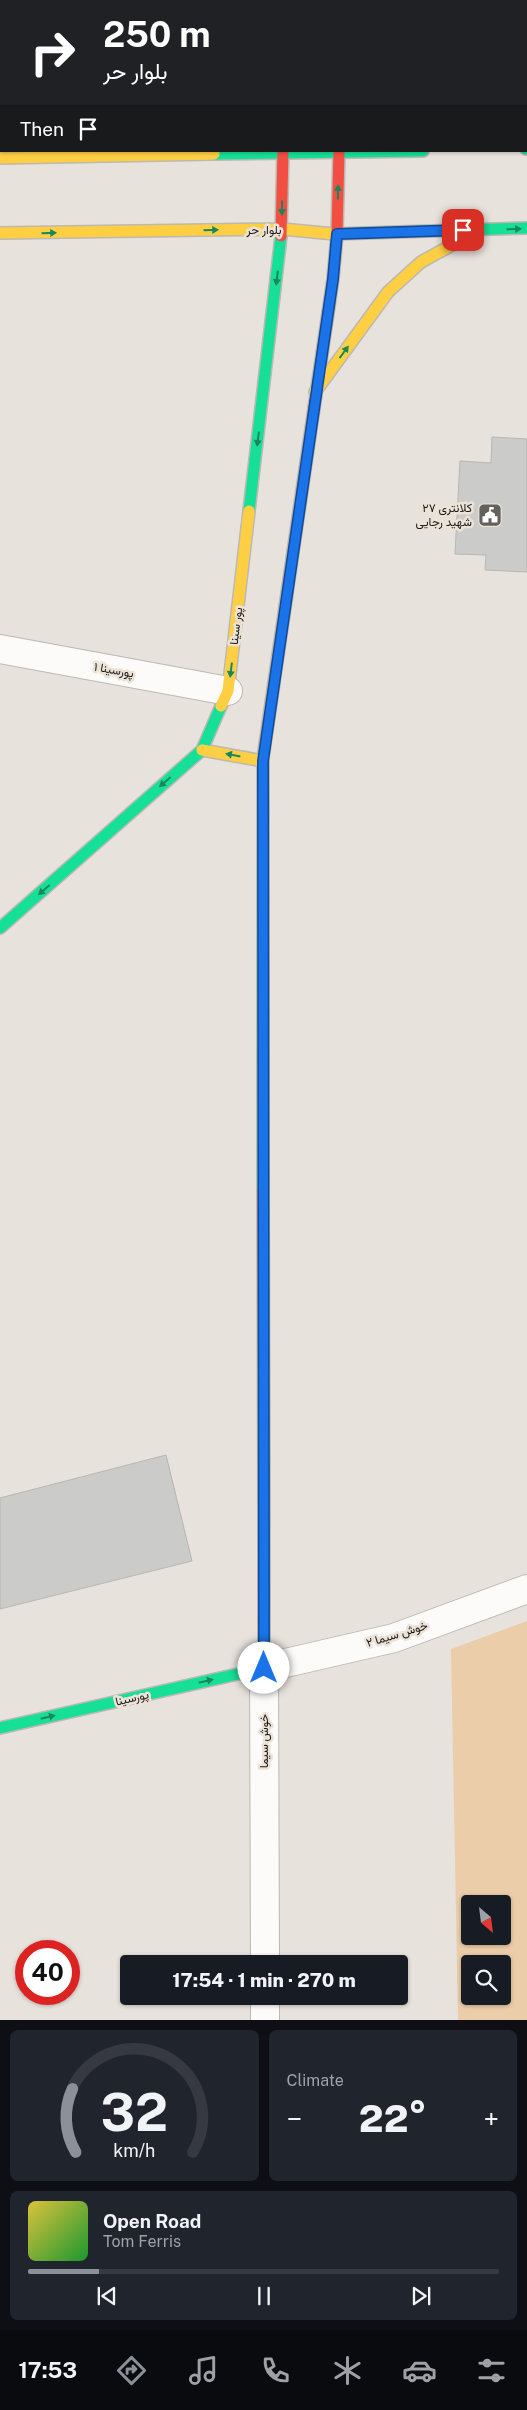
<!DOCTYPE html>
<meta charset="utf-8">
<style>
body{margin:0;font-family:"Public Sans",Vazirmatn,sans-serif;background:#20242c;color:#f1f3f6;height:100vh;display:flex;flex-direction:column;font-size:19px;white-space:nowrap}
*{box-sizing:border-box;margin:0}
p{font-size:16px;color:#9ea1a6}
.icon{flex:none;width:28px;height:28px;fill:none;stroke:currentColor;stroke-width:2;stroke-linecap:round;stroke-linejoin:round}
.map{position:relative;height:2020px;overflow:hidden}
.sheet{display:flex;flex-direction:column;gap:10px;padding:10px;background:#0d0f14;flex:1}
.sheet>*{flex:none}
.banner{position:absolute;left:0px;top:0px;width:528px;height:152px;box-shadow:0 1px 4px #0004;background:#202124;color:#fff;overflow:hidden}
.needle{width:32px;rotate:152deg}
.buttons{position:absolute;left:461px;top:1895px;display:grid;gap:10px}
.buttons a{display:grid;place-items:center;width:50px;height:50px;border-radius:5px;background:#171b24;box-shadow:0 1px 4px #0004;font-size:25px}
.speed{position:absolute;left:15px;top:1940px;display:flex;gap:10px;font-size:25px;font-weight:700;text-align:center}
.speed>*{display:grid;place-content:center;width:65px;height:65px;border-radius:50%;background:#171b24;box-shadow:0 1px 4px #0004;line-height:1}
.speed .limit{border:8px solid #d22;background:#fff;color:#111}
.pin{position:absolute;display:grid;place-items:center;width:42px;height:42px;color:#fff;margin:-21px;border-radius:10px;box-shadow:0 2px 8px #0006}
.me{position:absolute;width:55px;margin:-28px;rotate:0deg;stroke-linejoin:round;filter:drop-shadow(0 0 4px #0008)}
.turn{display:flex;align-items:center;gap:18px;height:105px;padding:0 20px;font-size:22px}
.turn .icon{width:65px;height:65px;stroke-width:2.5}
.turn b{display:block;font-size:35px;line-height:42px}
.then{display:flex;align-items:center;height:48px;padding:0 20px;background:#0003;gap:10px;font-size:19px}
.big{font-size:38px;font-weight:800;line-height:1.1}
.sheet .widget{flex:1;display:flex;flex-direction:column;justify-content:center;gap:8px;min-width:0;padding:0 18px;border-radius:8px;background:#20242c}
.sheet .dial{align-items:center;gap:0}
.dial svg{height:130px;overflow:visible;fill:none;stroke:#363941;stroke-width:7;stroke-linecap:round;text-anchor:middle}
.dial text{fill:#f1f3f6;stroke:none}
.song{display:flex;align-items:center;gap:15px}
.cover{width:60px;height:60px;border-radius:8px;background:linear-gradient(135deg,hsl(50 70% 55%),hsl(130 70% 35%))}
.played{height:5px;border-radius:2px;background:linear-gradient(90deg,#8c9099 15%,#363941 15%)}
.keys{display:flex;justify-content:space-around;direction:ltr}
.heat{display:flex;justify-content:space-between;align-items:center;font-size:28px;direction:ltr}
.sheet .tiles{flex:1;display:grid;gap:10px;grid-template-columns:1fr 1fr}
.widget:last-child{grid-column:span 2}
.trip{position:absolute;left:120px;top:1955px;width:288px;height:50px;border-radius:5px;background:#171b24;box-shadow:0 1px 4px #0004;font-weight:800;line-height:50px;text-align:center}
.tabs{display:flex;height:80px;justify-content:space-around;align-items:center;background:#090b0e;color:#9ea1a6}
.tabs .icon{width:35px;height:35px}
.tabs .current{color:#8c9099}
.tabs b{font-size:22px;color:#f1f3f6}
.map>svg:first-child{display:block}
.green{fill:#ebcda9;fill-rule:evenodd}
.building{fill:#cbcbc9;stroke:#b6b6b3}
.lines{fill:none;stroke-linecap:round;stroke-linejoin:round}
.street-casing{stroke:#bdb8b3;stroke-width:30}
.fast-casing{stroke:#bdb8b3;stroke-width:14}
.slow-casing{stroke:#bdb8b3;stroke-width:14}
.jam-casing{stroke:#bdb8b3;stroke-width:14}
.street{stroke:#fcfbfa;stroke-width:28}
.fast{stroke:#16e098;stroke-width:11}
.slow{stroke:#ffcf43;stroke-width:11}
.jam{stroke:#f24e42;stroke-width:11}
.oneway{fill:#19865d}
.route-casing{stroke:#114b97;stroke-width:12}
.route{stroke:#1a73e8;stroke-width:9}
.labels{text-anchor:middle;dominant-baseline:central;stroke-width:5;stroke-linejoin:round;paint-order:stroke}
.street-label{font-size:12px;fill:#1c1814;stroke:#ece3d8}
.poi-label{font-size:12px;fill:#1c1814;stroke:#ece3d8;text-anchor:end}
</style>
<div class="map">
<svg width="527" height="2020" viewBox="0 0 527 2020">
<rect width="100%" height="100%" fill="#e8e2dc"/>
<!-- green -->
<path class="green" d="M527,1621V2020H458L451,1649ZM470,1904H502V1936H470ZM470,1964H502V1996H470Z"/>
<!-- building -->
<path class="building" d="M492,437L527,439V572L485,570L486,555L455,554L460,461L491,463Z
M166,1455L192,1561L0,1609V1498Z"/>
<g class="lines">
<!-- street casing -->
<g class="street-casing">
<path id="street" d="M0,649L228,691
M265,1964L264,1668L394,1638L527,1589
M265,1996V2020"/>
</g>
<!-- fast casing -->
<g class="fast-casing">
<path id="fast" d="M361,0L362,1
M526,149H527
M214,154L423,151
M334,234L527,228
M249,511L281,236
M263,758V1191
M0,928L202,750L221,706
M0,1728L264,1668V1513"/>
</g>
<!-- slow casing -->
<g class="slow-casing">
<path id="slow" d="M341,0V1
M0,158L214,154
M0,233L282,229L334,234
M315,392L388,292L421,262L476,232
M221,706L228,691L249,511
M202,750L263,761
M263,758L314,408"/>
</g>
<!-- jam casing -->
<g class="jam-casing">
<path id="jam" d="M286,0V1
M281,236L283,151
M314,408L333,279L337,234L339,151
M263,1191L264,1513"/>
</g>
<!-- street -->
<use href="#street" class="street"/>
<!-- fast -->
<use href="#fast" class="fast"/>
<!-- slow -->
<use href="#slow" class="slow"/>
<!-- jam -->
<use href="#jam" class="jam"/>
</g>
<!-- one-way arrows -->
<defs><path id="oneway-solid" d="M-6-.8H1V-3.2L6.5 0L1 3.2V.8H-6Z" transform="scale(1.25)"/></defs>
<g class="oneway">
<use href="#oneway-solid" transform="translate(338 192) rotate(-89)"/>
<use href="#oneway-solid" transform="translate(282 208) rotate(90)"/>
<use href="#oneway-solid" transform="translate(514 229) rotate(-2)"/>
<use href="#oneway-solid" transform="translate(211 230) rotate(-1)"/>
<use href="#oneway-solid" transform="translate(49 233) rotate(-1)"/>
<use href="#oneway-solid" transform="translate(277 278) rotate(97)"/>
<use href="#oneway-solid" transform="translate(344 352) rotate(-54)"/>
<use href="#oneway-solid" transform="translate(258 439) rotate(97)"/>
<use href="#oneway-solid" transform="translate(231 670) rotate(97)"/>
<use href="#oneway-solid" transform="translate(233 755) rotate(-169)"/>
<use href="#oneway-solid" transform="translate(165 782) rotate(139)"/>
<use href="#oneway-solid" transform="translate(44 890) rotate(139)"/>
<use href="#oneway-solid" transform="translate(206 1681) rotate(-13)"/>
<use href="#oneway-solid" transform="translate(48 1717) rotate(-13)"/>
</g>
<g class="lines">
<!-- route casing -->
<g class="route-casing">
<path id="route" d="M264,1668L263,761L333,279L337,234L463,230"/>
</g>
<!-- route -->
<use href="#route" class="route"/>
</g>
<!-- icons -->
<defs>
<g id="civic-square" transform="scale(1.25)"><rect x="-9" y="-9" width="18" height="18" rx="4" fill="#635f5a" stroke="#ece3d8"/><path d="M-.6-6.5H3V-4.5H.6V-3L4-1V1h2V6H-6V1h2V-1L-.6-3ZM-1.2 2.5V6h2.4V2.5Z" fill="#fff"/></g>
</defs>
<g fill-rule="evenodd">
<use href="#civic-square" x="490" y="515"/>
</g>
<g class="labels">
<!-- street labels -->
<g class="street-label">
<text x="264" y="230">بلوار حر</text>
<text transform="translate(236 626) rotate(-83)">پور سینا</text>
<text transform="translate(114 670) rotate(10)">پورسینا ۱</text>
<text transform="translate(397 1634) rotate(-17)">خوش سیما ۲</text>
<text transform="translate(132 1698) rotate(-13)">پورسینا</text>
<text transform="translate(264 1741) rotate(-90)">خوش سیما</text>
</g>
<!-- poi labels -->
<g class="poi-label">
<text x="472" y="508">کلانتری ۲۷<tspan x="472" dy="14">شهید رجایی</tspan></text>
</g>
</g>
</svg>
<div class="buttons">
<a><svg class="needle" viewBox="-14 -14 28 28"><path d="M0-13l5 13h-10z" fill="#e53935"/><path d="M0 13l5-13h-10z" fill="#9ea1a6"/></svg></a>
<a><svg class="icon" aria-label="search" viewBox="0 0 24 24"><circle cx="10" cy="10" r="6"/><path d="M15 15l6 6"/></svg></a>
</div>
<div class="speed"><div class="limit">40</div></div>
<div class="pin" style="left:463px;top:230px;background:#d93025"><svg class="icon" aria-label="arrive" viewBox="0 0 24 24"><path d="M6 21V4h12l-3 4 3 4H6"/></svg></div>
<svg class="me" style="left:264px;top:1668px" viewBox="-20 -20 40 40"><circle r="19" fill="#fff"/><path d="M0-13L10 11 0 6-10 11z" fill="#1a73e8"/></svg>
<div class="trip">17:54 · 1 min · 270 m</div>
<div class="banner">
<div class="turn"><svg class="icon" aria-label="right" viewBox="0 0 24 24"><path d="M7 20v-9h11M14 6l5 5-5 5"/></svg><div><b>250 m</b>بلوار حر</div></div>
<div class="then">Then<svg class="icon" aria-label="arrive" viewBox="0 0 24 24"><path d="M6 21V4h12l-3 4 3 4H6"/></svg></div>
</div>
</div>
<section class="sheet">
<div class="tiles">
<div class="widget dial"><svg viewBox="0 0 100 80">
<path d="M14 69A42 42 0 1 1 86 69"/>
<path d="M14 69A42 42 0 0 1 12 30" stroke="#8c9099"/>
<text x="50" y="56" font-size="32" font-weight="700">32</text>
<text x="50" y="72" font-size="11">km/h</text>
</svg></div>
<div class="widget"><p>Climate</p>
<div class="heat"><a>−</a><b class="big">22°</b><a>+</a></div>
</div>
<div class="widget">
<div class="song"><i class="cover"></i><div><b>Open Road</b><p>Tom Ferris</p></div></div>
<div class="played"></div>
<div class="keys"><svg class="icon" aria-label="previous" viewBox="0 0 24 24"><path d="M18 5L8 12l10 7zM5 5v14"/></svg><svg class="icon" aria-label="pause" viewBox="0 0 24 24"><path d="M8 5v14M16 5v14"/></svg><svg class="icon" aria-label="next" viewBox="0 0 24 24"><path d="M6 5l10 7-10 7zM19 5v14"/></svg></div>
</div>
</div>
</section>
<nav class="tabs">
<b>17:53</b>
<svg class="icon current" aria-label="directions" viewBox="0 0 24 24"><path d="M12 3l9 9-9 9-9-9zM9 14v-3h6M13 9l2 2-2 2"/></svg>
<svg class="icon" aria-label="music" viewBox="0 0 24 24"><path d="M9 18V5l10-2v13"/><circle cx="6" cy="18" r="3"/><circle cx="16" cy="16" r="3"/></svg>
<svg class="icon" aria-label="phone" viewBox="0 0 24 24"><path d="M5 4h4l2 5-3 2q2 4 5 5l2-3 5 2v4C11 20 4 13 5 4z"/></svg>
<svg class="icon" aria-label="climate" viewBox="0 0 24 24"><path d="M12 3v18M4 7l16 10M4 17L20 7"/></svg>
<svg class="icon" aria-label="car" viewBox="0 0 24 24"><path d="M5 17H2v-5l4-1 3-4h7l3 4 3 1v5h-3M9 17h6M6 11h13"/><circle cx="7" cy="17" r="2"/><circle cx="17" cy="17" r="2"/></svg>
<svg class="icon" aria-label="filters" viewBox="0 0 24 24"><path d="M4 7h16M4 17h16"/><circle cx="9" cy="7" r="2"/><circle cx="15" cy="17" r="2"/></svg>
</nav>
